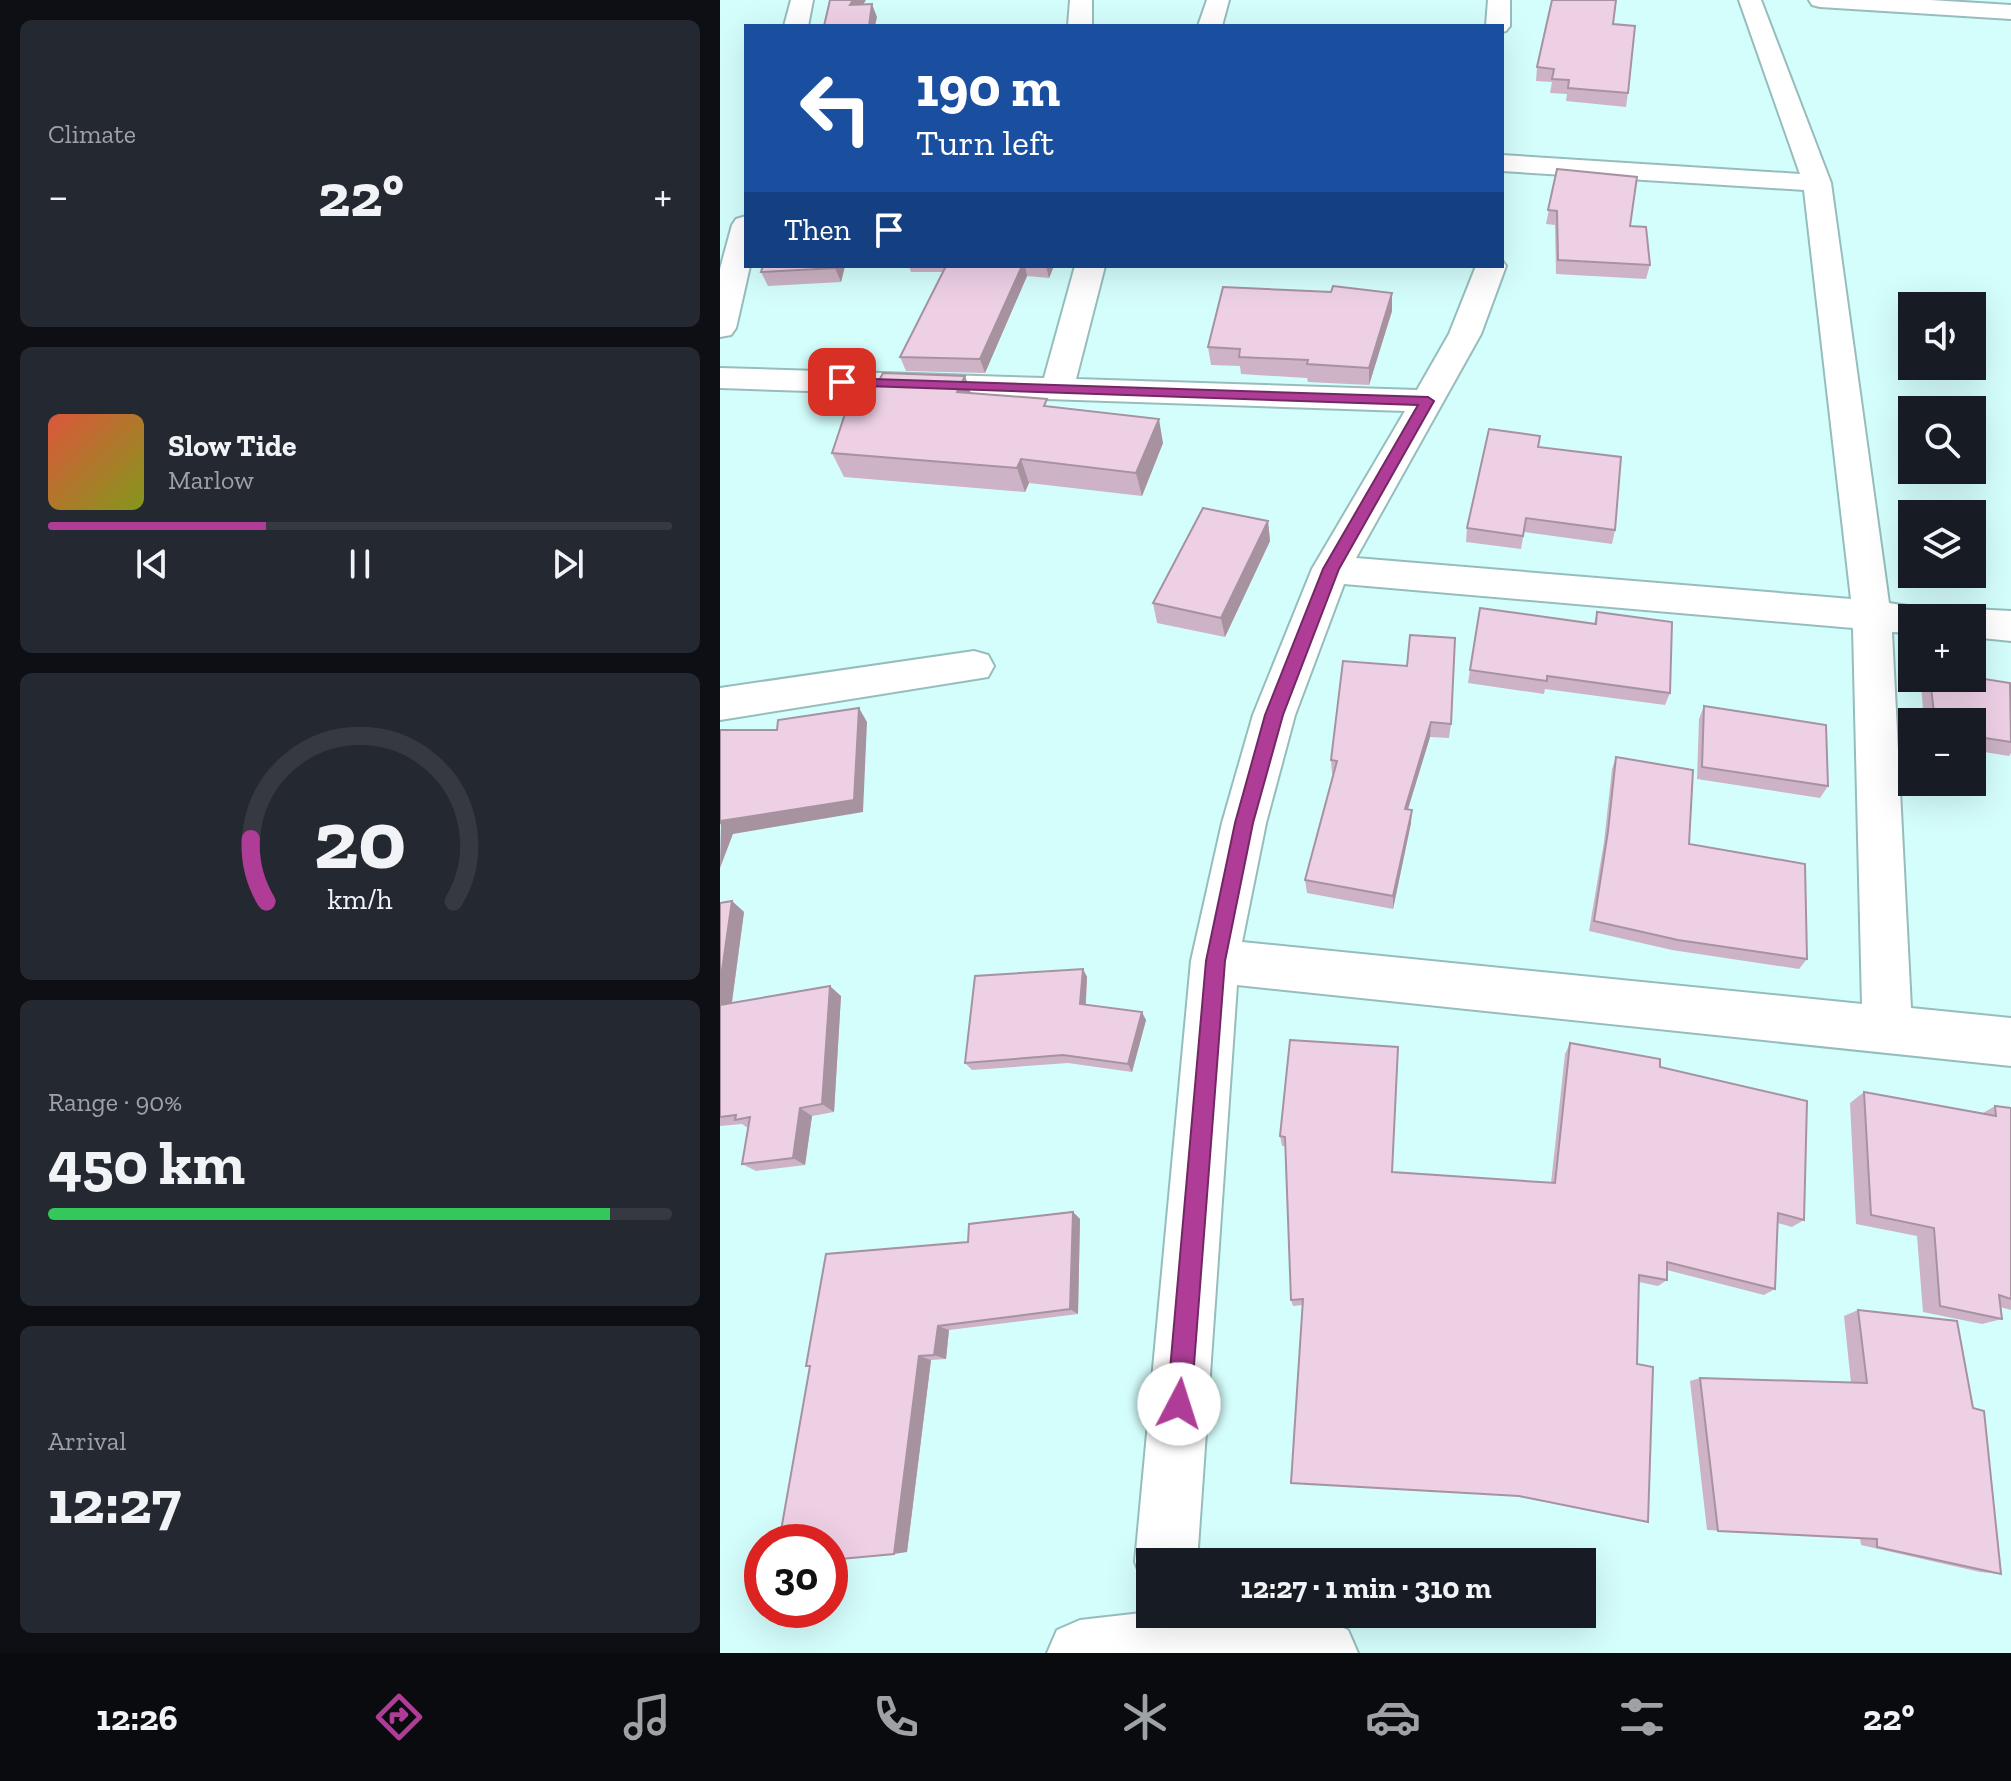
<!DOCTYPE html>
<meta charset="utf-8">
<style>
body{margin:0;font-family:"Zilla Slab",serif;background:#242831;color:#f1f3f6;height:100vh;display:flex;flex-direction:column;font-size:30px;white-space:nowrap}
*{box-sizing:border-box;margin:0}
p{font-size:26px;color:#9ea1a6}
.icon{flex:none;width:44px;height:44px;fill:none;stroke:currentColor;stroke-width:2;stroke-linecap:round;stroke-linejoin:round}
.map{position:relative;flex:1;overflow:hidden}
.sheet{display:flex;flex-direction:column;gap:20px;padding:20px;background:#0d0f14;width:720px}
.sheet>*{flex:none}
.guide{position:absolute;left:24px;top:24px;width:760px;height:244px;border-radius:0px;box-shadow:0 8px 32px #0002;background:#1a4fa0;color:#fff;overflow:hidden}
.buttons{position:absolute;left:1178px;top:292px;display:grid;gap:16px}
.buttons a{display:grid;place-items:center;width:88px;height:88px;border-radius:0px;background:#171b24;box-shadow:0 8px 32px #0002;font-size:40px}
.speed{position:absolute;left:24px;top:1524px;display:flex;gap:16px;font-size:40px;font-weight:700;text-align:center}
.speed>*{display:grid;place-content:center;width:104px;height:104px;border-radius:50%;background:#171b24;box-shadow:0 8px 32px #0002;line-height:1}
.speed .limit{border:12px solid #d22;background:#fff;color:#111}
.pin{position:absolute;display:grid;place-items:center;width:68px;height:68px;color:#fff;margin:-34px;border-radius:16px;box-shadow:0 4px 12px #0006}
.me{position:absolute;width:88px;margin:-44px;rotate:5deg;stroke-linejoin:round;filter:drop-shadow(0 0 6px #0008)}
.turn{display:flex;align-items:center;gap:28px;height:168px;padding:0 40px;font-size:36px}
.turn .icon{width:104px;height:104px;stroke-width:2.5}
.turn b{display:block;font-size:56px;line-height:68px}
.then{display:flex;align-items:center;height:76px;padding:0 40px;background:#0003;gap:16px;font-size:30px}
.big{font-size:60px;font-weight:800;line-height:1.1}
.sheet .widget{flex:1;display:flex;flex-direction:column;justify-content:center;gap:12px;min-width:0;padding:0 28px;border-radius:12px;background:#242831}
.sheet .dial{align-items:center;gap:0}
.dial svg{height:208px;overflow:visible;fill:none;stroke:#363941;stroke-width:7;stroke-linecap:round;text-anchor:middle}
.dial text{fill:#f1f3f6;stroke:none}
.song{display:flex;align-items:center;gap:24px}
.cover{width:96px;height:96px;border-radius:12px;background:linear-gradient(135deg,hsl(10 70% 55%),hsl(70 70% 35%))}
.played{height:8px;border-radius:4px;background:linear-gradient(90deg,#af3d98 35%,#363941 35%)}
.keys{display:flex;justify-content:space-around;direction:ltr}
.heat{display:flex;justify-content:space-between;align-items:center;font-size:44px;direction:ltr}
.charge{height:12px;border-radius:6px;background:linear-gradient(90deg,#34c759 90%,#363941 0)}
.trip{position:absolute;left:416px;top:1548px;width:460px;height:80px;border-radius:0px;background:#171b24;box-shadow:0 8px 32px #0002;font-weight:800;line-height:80px;text-align:center}
.menu{display:flex;height:128px;justify-content:space-around;align-items:center;background:#090b0e;color:#9ea1a6}
.menu .icon{width:56px;height:56px}
.menu .current{color:#af3d98}
.menu b{font-size:36px;color:#f1f3f6}
main{display:flex;flex:1;min-height:0}
.map>svg:first-child{display:block}
.lines{fill:none;stroke-linecap:round;stroke-linejoin:round}
.minor-casing{stroke:#96bdbc;stroke-width:4}
.minor{fill:#fff;fill-rule:evenodd}
.wall{fill:#cdb3c5}
.shaded-wall{fill:#a792a0}
.building{fill:#eed0e5;stroke:#a792a0;stroke-width:2}
.route{fill:#af3d98;stroke:#722863;stroke-width:2}
</style>
<main>
<section class="sheet">
<div class="widget"><p>Climate</p>
<div class="heat"><a>−</a><b class="big">22°</b><a>+</a></div>
</div>
<div class="widget">
<div class="song"><i class="cover"></i><div><b>Slow Tide</b><p>Marlow</p></div></div>
<div class="played"></div>
<div class="keys"><svg class="icon" aria-label="previous" viewBox="0 0 24 24"><path d="M18 5L8 12l10 7zM5 5v14"/></svg><svg class="icon" aria-label="pause" viewBox="0 0 24 24"><path d="M8 5v14M16 5v14"/></svg><svg class="icon" aria-label="next" viewBox="0 0 24 24"><path d="M6 5l10 7-10 7zM19 5v14"/></svg></div>
</div>
<div class="widget dial"><svg viewBox="0 0 100 80">
<path d="M14 69A42 42 0 1 1 86 69"/>
<path d="M14 69A42 42 0 0 1 8 45" stroke="#af3d98"/>
<text x="50" y="56" font-size="32" font-weight="700">20</text>
<text x="50" y="72" font-size="11">km/h</text>
</svg></div>
<div class="widget"><p>Range · 90%</p><b class="big">450 km</b><div class="charge"></div></div>
<div class="widget"><p>Arrival</p><b class="big">12:27</b></div>
</section>
<div class="map">
<svg width="1291" height="1653" viewBox="0 0 1291 1653">
<rect width="100%" height="100%" fill="#d4fefc"/>
<g class="lines">
<!-- minor casing -->
<g class="minor-casing">
<path id="minor" d="M71,0H93L88,26H64Z
M350,0H372V26H348Z
M487,0H509L502,26H478Z
M768,0H790V26L786,31L782,32V26H766Z
M1019,0H1041L1111,183L1169,603L1206,609L1211,618H1192V633L1172,632L1191,1008L1291,1018V1066L517,985L477,1562H430V1587L424,1584L415,1562L471,961L502,823L533,715L592,569L685,411L0,388V368L324,378L355,266H385L356,379L697,390L729,334L756,266H782V260L786,266L761,334L636,558L1131,599L1084,190L782,171V155L1080,174ZM624,584L1133,628L1142,1004L522,942L546,823L575,715Z
M1089,0H1210L1291,5V19L1100,7L1092,5Z
M26,216V266H30L16,328L11,335L0,337V269L12,225L16,219Z
M1252,609L1291,611V641L1252,637V618H1235L1238,613Z
M254,651L268,655L274,666L268,677L0,720V688Z
M430,1612L605,1620L628,1630L638,1653H327L337,1630L360,1620Z"/>
</g>
<!-- minor -->
<use href="#minor" class="minor"/>
</g>
<!-- wall -->
<path class="wall" d="M893,24L908,93L906,107L846,101L847,94L830,93L832,82L816,81L817,67Z
M837,169L910,226L930,265L926,279L836,274L835,225L826,224Z
M43,266H125L121,282L48,286L41,272Z
M189,266H334L329,278L307,276L265,373L186,371L180,357L223,272H191Z
M611,292L672,293V311L649,385L588,382L587,378L521,374L520,366L491,365L488,347Z
M245,376L251,393L329,407L443,443L422,496L309,483L305,492L124,477L112,453L155,388Z
M818,447L895,530L892,544L804,532L801,549L746,542L747,528Z
M548,521L550,541L505,637L437,623L433,603Z
M877,612L950,693L945,705L825,689L824,694L748,683L750,670L874,624Z
M623,661L731,724L729,738L710,737L688,809L691,823L673,909L587,893L585,880L613,774H612L611,760Z
M1205,678H1252L1291,688V753L1289,756L1252,750V722H1204L1201,684Z
M984,706L1108,786L1100,798L977,779L979,719Z
M896,757L969,844L1087,959L1079,969L952,950L869,931L884,842L892,769Z
M12,901L24,912L12,1003L121,996L114,1112L92,1116L85,1165L36,1171L22,1164L28,1128L22,1124L0,1126V903Z
M363,969L367,977L366,1004L426,1020L412,1072L348,1063L252,1070L245,1063Z
M570,1040L672,1172L831,1183L845,1054L850,1043L940,1067L1084,1220L1072,1227L1058,1223L1055,1289L1044,1295L947,1270V1280L938,1286L919,1282L917,1364L928,1522L795,1496L583,1305L573,1306L571,1300L566,1146H562L560,1136Z
M1144,1092L1263,1113L1275,1106L1291,1108V1310L1280,1307L1282,1319L1262,1324L1203,1312L1197,1236L1136,1224L1130,1103Z
M353,1212L360,1219L358,1314L229,1330L226,1359L211,1360L187,1552L90,1367L86,1366L248,1242Z
M1138,1310L1281,1574L1260,1572L1141,1545L1140,1538L987,1530L970,1381L980,1378L1131,1383L1124,1316Z"/>
<!-- shaded-wall -->
<path class="shaded-wall" d="M133,0H146L134,19L130,5Z
M152,4L157,17L155,26H149Z
M115,266H125L121,282L115,268Z
M302,266H305L307,276L265,373L260,359Z
M326,266H334L329,278Z
M672,293V311L649,385V368Z
M245,376L253,400L237,392Z
M439,419L443,443L422,496L416,473Z
M301,459L309,483L305,492L297,468Z
M548,521L550,541L505,637L501,618Z
M139,708L147,722L143,812L13,834L0,868L1,821Z
M711,722L710,737L684,822L685,809Z
M692,810L691,823L673,909V896Z
M12,901L24,912L10,1015L0,1008V984Z
M363,969L367,977L365,1012L360,1004Z
M110,986L121,996L114,1112L102,1104Z
M422,1012L426,1020L412,1072L408,1064Z
M80,1108L92,1116L85,1165L73,1158Z
M353,1212L360,1219L358,1314L350,1309Z
M218,1326L229,1330L226,1359L214,1355Z
M199,1356L211,1360L187,1552L174,1554Z"/>
<!-- building -->
<path class="building" d="M110,0H133L130,5L152,4L149,26H104Z
M832,0H896L893,24L915,26L908,93L848,88L849,80L832,79L834,69L817,67Z
M837,169L917,177L910,226L926,227L930,265L838,260L837,211L828,210Z
M43,266H115V268L41,272Z
M226,266H302L260,359L180,357Z
M613,286L672,293L649,368L587,364L588,360L519,357L520,349L488,347L503,287L611,292Z
M163,373L245,376L237,392L327,399L324,406L439,419L416,473L301,459L297,468L112,453L134,387L155,388Z
M769,429L820,436L818,447L901,457L895,530L806,518L803,536L747,528Z
M483,508L548,521L501,618L433,603Z
M760,608L876,624L877,612L952,622L950,693L827,676V681L750,670Z
M690,635L735,638L731,724L711,722L685,809L692,810L673,896L585,880L617,761L611,760L623,661L687,666Z
M1252,677L1290,683L1291,742L1252,736V722H1215L1210,678Z
M984,706L1106,725L1108,786L982,767Z
M139,708L134,800L1,821L0,824V730H57L58,720Z
M896,757L973,770L969,844L1085,864L1087,959L958,940L874,921L888,831Z
M12,901L0,984V903Z
M363,969L360,1004L422,1012L408,1064L343,1055L245,1063L255,976Z
M110,986L102,1104L80,1108L73,1158L22,1164L30,1117L15,1120L16,1115L0,1117V1005Z
M570,1040L678,1047L672,1172L835,1183L850,1043L940,1059V1067L1087,1101L1084,1220L1058,1213L1055,1289L947,1262V1280L919,1275L917,1364L933,1367L928,1522L799,1496L571,1483L583,1299L571,1300L565,1137L560,1136Z
M1144,1092L1276,1116L1275,1106L1291,1108V1299L1279,1295L1282,1319L1220,1306L1214,1228L1151,1215Z
M353,1212L350,1309L218,1326L214,1355L199,1356L174,1554L110,1560V1542H59L90,1366H86L106,1254L248,1242L249,1224Z
M1138,1310L1237,1321L1253,1408L1264,1411L1281,1574L1157,1547V1539L998,1531L980,1378L1147,1383Z"/>
<!-- route -->
<path class="route" d="M122,378L708,397L714,401L619,569L563,715L533,823L505,961L471,1404L468,1412L459,1416L451,1412L447,1404L486,961L515,823L545,715L603,569L698,405L118,385V379Z"/>
</svg>
<div class="buttons">
<a><svg class="icon" aria-label="sound" viewBox="0 0 24 24"><path d="M4 9h4l5-4v14l-5-4H4zM17 9q2 3 0 6"/></svg></a>
<a><svg class="icon" aria-label="search" viewBox="0 0 24 24"><circle cx="10" cy="10" r="6"/><path d="M15 15l6 6"/></svg></a>
<a><svg class="icon" aria-label="layers" viewBox="0 0 24 24"><path d="M12 4l9 5-9 5-9-5zM3 14l9 5 9-5"/></svg></a>
<a>+</a>
<a>−</a>
</div>
<div class="speed"><div class="limit">30</div></div>
<div class="pin" style="left:122px;top:382px;background:#d93025"><svg class="icon" aria-label="arrive" viewBox="0 0 24 24"><path d="M6 21V4h12l-3 4 3 4H6"/></svg></div>
<svg class="me" style="left:459px;top:1404px" viewBox="-20 -20 40 40"><circle r="19" fill="#fff"/><path d="M0-13L10 11 0 6-10 11z" fill="#af3d98"/></svg>
<div class="trip">12:27 · 1 min · 310 m</div>
<div class="guide">
<div class="turn"><svg class="icon" aria-label="left" viewBox="0 0 24 24"><path d="M17 20v-9H6M10 6l-5 5 5 5"/></svg><div><b>190 m</b>Turn left</div></div>
<div class="then">Then<svg class="icon" aria-label="arrive" viewBox="0 0 24 24"><path d="M6 21V4h12l-3 4 3 4H6"/></svg></div>
</div>
</div>
</main>
<nav class="menu">
<b>12:26</b>
<svg class="icon current" aria-label="directions" viewBox="0 0 24 24"><path d="M12 3l9 9-9 9-9-9zM9 14v-3h6M13 9l2 2-2 2"/></svg>
<svg class="icon" aria-label="music" viewBox="0 0 24 24"><path d="M9 18V5l10-2v13"/><circle cx="6" cy="18" r="3"/><circle cx="16" cy="16" r="3"/></svg>
<svg class="icon" aria-label="phone" viewBox="0 0 24 24"><path d="M5 4h4l2 5-3 2q2 4 5 5l2-3 5 2v4C11 20 4 13 5 4z"/></svg>
<svg class="icon" aria-label="climate" viewBox="0 0 24 24"><path d="M12 3v18M4 7l16 10M4 17L20 7"/></svg>
<svg class="icon" aria-label="car" viewBox="0 0 24 24"><path d="M5 17H2v-5l4-1 3-4h7l3 4 3 1v5h-3M9 17h6M6 11h13"/><circle cx="7" cy="17" r="2"/><circle cx="17" cy="17" r="2"/></svg>
<svg class="icon" aria-label="filters" viewBox="0 0 24 24"><path d="M4 7h16M4 17h16"/><circle cx="9" cy="7" r="2"/><circle cx="15" cy="17" r="2"/></svg>
<b>22°</b>
</nav>
